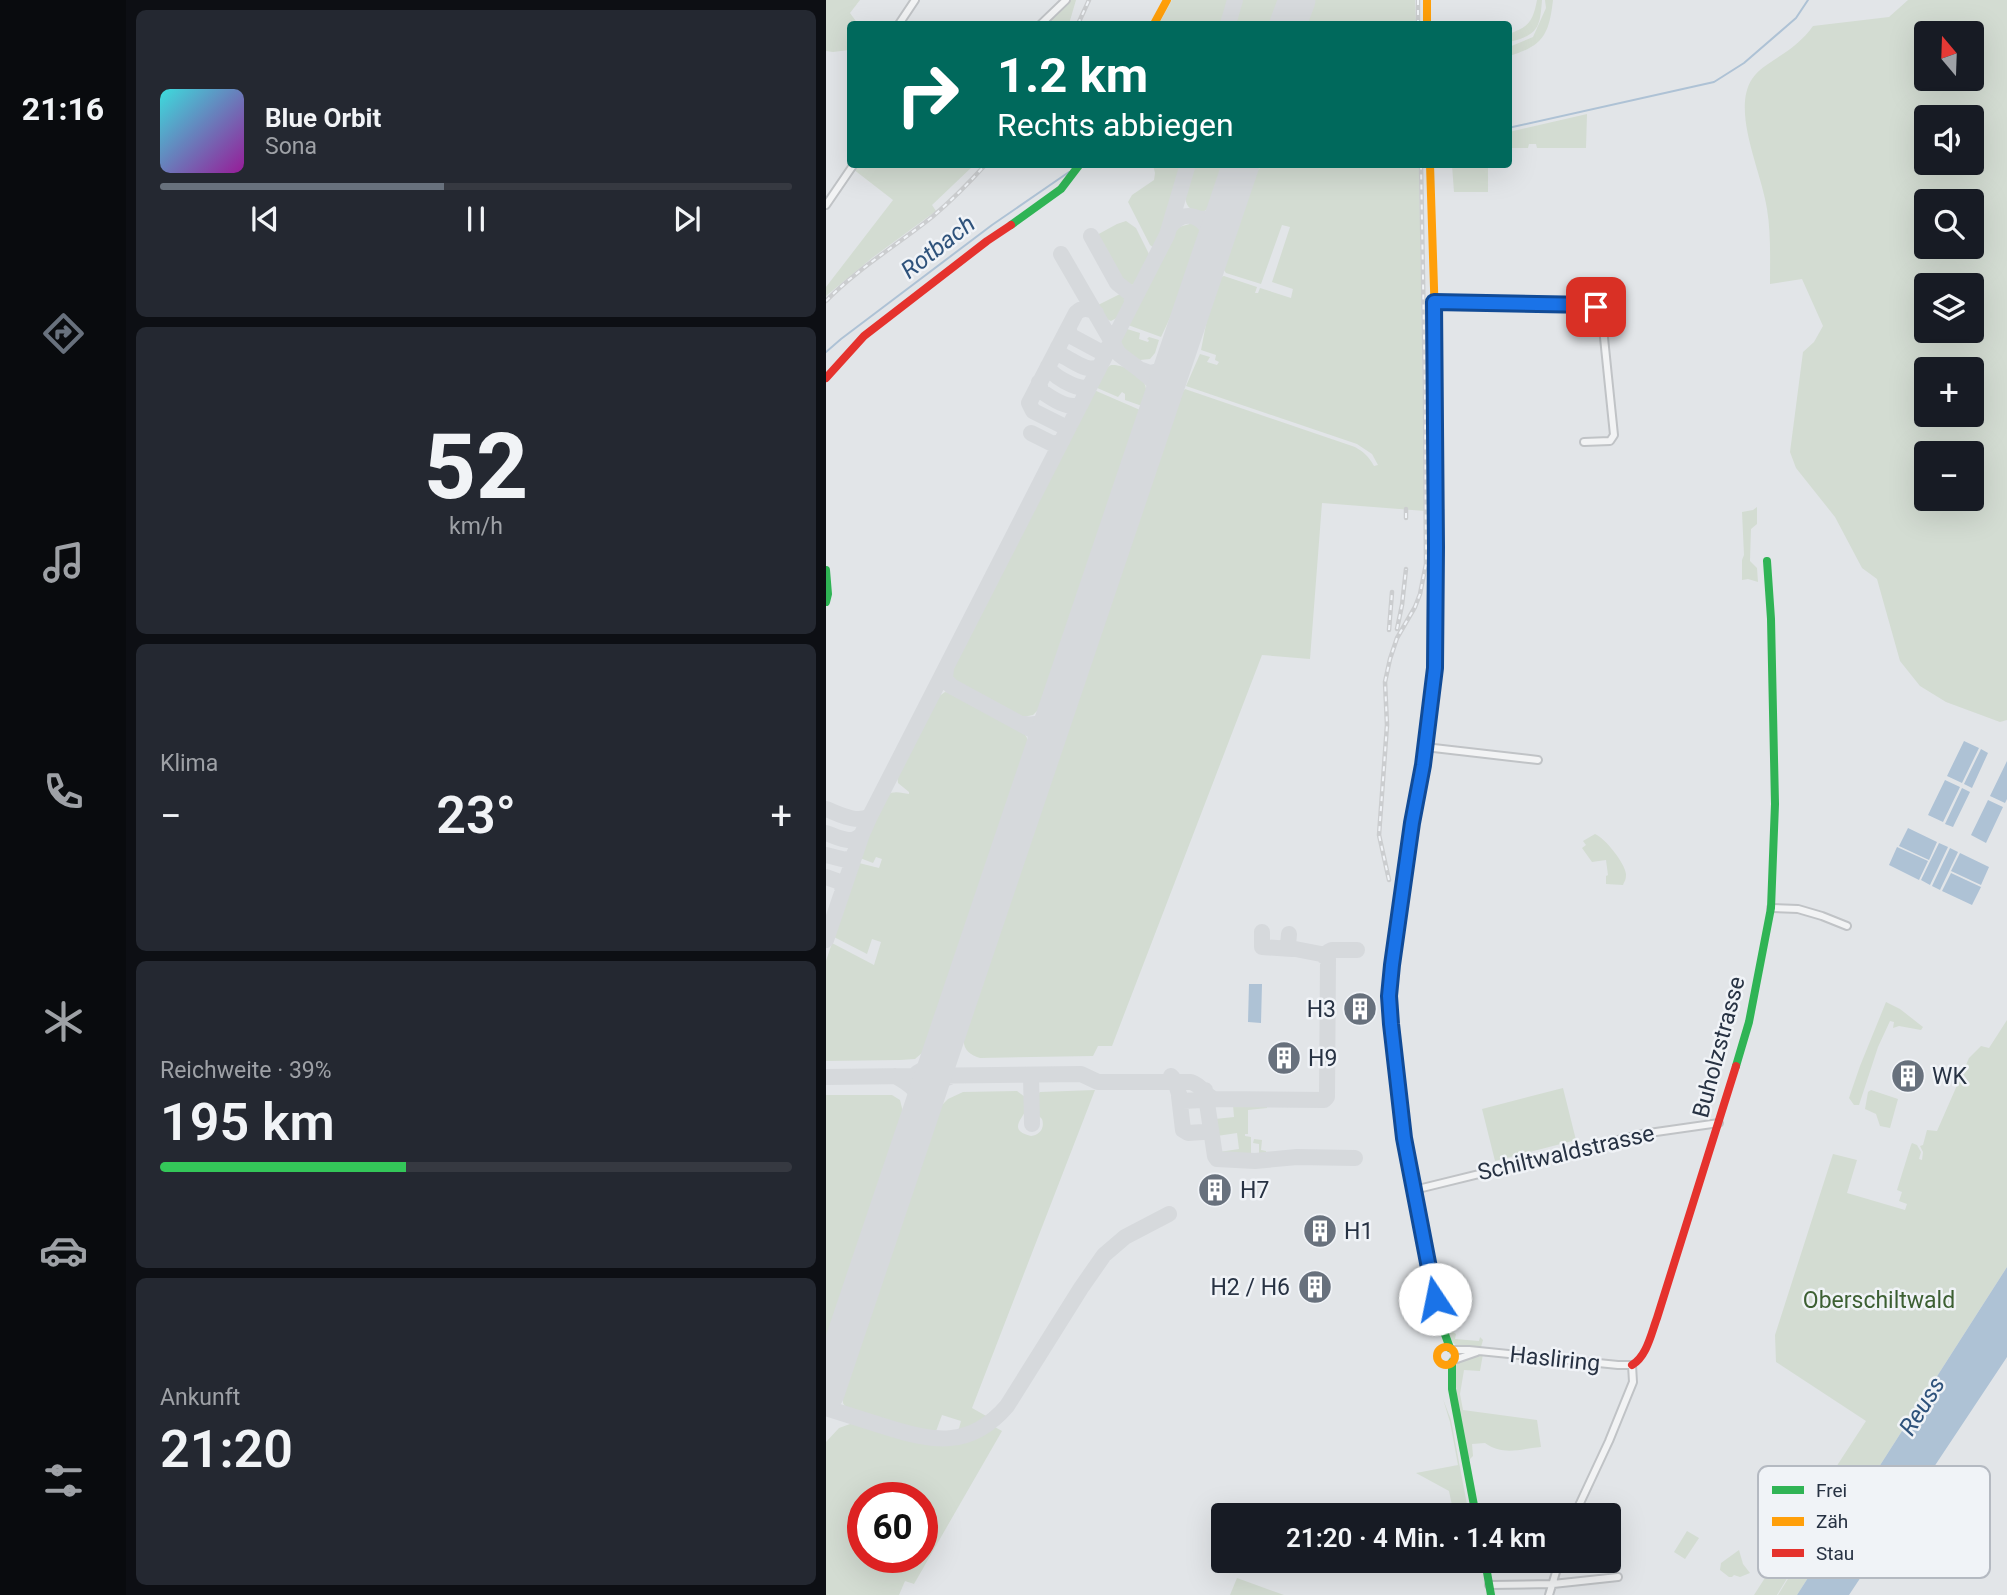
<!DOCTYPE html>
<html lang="de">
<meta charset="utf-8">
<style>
body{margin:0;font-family:Roboto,sans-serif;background:#242831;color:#f1f3f6;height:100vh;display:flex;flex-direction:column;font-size:26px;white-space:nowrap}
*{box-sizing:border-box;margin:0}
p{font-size:23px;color:#9ea1a6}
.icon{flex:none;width:38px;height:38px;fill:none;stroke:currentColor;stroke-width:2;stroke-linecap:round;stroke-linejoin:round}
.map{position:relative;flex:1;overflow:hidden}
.sheet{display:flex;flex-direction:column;gap:10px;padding:10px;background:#0d0f14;width:700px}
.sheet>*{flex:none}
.hud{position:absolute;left:21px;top:21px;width:665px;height:147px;border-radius:7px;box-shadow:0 7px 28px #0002;background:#00695c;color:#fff;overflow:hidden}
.needle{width:46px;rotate:341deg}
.fabs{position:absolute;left:1088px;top:21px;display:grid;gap:14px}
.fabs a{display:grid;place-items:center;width:70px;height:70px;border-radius:7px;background:#171b24;box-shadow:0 7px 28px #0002;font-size:35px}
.speed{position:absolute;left:21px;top:1482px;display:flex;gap:14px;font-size:35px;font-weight:700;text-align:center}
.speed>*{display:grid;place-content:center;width:91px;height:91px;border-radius:50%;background:#171b24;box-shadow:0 7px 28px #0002;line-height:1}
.speed .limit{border:10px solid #d22;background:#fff;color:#111}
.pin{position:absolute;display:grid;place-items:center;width:60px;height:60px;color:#fff;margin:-30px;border-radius:14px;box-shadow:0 4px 10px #0006}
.me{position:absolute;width:77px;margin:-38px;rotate:349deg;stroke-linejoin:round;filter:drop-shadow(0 0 5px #0008)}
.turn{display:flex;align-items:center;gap:24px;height:147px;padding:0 35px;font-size:32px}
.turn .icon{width:91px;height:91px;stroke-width:2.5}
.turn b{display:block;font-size:49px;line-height:60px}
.big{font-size:52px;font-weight:600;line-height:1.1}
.sheet .widget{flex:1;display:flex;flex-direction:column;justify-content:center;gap:10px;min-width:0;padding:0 24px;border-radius:10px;background:#242831}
.sheet .dial{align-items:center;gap:0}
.dial b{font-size:91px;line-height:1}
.song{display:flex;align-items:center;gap:21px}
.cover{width:84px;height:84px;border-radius:10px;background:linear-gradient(135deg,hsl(180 70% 55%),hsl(300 70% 35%))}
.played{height:7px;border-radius:4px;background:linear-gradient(90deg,#68717d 45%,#363941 45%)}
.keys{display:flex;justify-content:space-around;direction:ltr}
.heat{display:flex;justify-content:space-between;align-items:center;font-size:38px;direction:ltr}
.charge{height:10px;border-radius:5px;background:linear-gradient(90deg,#34c759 39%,#363941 0)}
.trip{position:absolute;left:385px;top:1503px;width:410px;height:70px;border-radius:7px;background:#171b24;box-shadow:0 7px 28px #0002;font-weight:600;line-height:70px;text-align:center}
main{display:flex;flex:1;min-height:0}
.tab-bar{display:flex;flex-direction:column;width:126px;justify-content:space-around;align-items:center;background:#090b0e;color:#9ea1a6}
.tab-bar .icon{width:49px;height:49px}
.tab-bar .active{color:#68717d}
.tab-bar b{font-size:32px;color:#f1f3f6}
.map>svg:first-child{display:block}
.green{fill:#d3dcd2;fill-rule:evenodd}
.water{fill:#aec2d5}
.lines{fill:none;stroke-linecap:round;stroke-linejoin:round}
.stream{stroke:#aec2d5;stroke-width:2}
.taxiway{stroke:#d6d9dc;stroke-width:16}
.runway{stroke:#d6d9dc;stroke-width:37}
.street-casing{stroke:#c0c3c6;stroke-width:10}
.street{stroke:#f2f3f4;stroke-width:6}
.fast{stroke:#30b455;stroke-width:8}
.slow{stroke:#ff9f0a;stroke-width:8}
.jam{stroke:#e5322d;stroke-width:8}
.rail-casing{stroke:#cbcdcf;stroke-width:4.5}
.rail{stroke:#f0f3f7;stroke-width:2;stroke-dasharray:5;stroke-linecap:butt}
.route-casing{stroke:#114b97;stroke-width:18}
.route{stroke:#1a73e8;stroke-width:12}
.labels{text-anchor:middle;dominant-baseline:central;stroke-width:5;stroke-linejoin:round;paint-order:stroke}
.poi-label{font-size:23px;fill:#273243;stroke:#f0f3f7;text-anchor:start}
.street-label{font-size:23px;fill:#273243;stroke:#f0f3f7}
.park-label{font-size:23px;fill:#3d6033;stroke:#f0f3f7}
.water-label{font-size:24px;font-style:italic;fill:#2e527b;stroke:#f0f3f7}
.key{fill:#f0f3f7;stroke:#b4b9c1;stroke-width:2}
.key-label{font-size:19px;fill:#273243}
</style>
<main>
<nav class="tab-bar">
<b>21:16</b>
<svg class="icon active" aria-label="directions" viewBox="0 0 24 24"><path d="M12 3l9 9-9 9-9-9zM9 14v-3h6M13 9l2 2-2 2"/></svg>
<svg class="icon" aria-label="music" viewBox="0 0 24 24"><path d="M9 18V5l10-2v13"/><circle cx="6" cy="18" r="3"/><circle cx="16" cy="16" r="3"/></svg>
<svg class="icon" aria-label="phone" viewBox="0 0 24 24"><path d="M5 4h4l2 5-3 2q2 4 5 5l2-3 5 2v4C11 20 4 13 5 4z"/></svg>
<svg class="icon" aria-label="climate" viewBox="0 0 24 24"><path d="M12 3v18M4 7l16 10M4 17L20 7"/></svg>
<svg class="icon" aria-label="car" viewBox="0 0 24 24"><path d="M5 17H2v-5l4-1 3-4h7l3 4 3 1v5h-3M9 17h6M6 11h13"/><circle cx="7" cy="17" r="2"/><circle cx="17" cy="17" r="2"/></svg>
<svg class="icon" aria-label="filters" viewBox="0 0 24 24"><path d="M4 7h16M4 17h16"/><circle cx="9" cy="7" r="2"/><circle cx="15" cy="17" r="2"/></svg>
</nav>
<section class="sheet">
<div class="widget">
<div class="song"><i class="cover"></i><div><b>Blue Orbit</b><p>Sona</p></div></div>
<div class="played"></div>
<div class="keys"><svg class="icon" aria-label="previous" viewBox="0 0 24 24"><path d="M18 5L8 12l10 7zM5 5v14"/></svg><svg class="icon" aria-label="pause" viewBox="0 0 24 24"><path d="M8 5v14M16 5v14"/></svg><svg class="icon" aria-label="next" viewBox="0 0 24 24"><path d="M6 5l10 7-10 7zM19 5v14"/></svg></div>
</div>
<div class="widget dial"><b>52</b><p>km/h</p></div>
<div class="widget"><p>Klima</p>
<div class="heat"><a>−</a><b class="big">23°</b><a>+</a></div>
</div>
<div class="widget"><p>Reichweite · 39%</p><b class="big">195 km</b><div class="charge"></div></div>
<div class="widget"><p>Ankunft</p><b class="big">21:20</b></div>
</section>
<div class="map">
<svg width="1181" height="1595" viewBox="0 0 1181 1595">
<rect width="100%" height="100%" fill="#e2e5e8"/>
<!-- green -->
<path class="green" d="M0,0H34L24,13L32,24H24L23,50L7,52L0,51Z
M243,0H250L243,24H218Z
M346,0H404L397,24H333Z
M413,0H453L445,24H406Z
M488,0H589L590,24H480Z
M711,0H716C714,28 712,35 683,42V34C703,27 707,21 711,0Z
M719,0H727C723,35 717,46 683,56V47L707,37L720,8Z
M1082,0H1181V720L1174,722L1120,702L1094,686L1074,661L1051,579L1036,568L1009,517L970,468L964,452L977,352L988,342L997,326L976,279L944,284C944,259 945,233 941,209C936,173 905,111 926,79C933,69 942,64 951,58C965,49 977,40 987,26L1063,17ZM1101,33H1146V79H1101ZM1101,117H1146V163H1101ZM1101,201H1146V247H1101ZM1101,285H1146V331H1101ZM1101,369H1146V415H1101ZM1101,453H1146V499H1101Z
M761,114L760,148H711L710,144H703L702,148H683V132Z
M440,164L593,165L599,511L496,503L484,659L436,655L286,1046H272L267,1056L154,1058C141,1054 135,1047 139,1033L354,396L359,389L529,447C538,452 543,457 548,466L552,465L546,454L531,444L360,386L374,354L384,357L381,362L391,365L393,362L389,360L390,355L375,350L382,314L395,277L398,276L431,287L429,293H432L434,288L465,298L467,289L446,282L464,227L456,225L435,284L400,273L398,270L430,171Z
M30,165H148L106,205L110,211L46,258L0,296V287L67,200L27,169Z
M327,165H357L340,226L330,247L328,248L324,245L302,202L306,195L328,180L329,173Z
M366,165H397L382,209L375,213C349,209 362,181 366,165Z
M626,165H662V192H628Z
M300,221L310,228L324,256L313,280L306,285L293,280L269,236L291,224Z
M367,223L373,228V237L350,305L335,337L302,325L301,322L345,236L353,227Z
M296,293L300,295L302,300L294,316L285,321L276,317L270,306Z
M301,329L314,333L313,339L322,342L323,340L321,339L323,337L333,340L329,353L324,359L314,360C301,353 290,346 297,330Z
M285,365C297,364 319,375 320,389C320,395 317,400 316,406L299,400V394L296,392L292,397L269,387L277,370Z
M268,390L314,410L214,708L207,715L197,717L132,684L126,677L125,669Z
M931,507V524L925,529L924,561L931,568L932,582L922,579L916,580V560L918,555L916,512L927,510Z
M119,692L130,694L195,728L201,738L202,744L97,1052L89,1059L74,1060L0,1061V961L6,943L48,965L55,942L46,939L41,954L8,937L33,863L53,868L56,859L50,857L47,863L34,858C39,846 51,802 61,795C68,790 76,793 83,794V792L72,783L71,773L109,699Z
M769,834C779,838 799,863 800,874C800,880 799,880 797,885L780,884V876L782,875L780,860L766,862L756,848L760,845L757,841Z
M1060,1002L1074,1009L1097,1027L1095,1030L1073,1026L1067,1028L1068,1022L1064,1021L1052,1047L1033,1105H1028L1023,1098L1034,1066Z
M1181,1020V1267L971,1595H952L1016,1491L1001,1481L1040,1421L950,1362L949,1335L1007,1154L1031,1160L1021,1193L1079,1210L1081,1204L1073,1201L1076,1192L1071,1190L1085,1145L1086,1143L1091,1145L1095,1152L1093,1159L1096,1160L1097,1152L1094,1146L1097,1145L1101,1130L1111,1131L1143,1058L1155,1046L1163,1048Z
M737,1088L750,1140L669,1161L656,1109Z
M269,1090L146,1408L162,1417L148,1427L132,1432L135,1421L116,1415L109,1434L80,1428L20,1408L17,1403V1393L113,1108L122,1099L137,1092L191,1091L199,1097C200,1102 202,1105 200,1109C197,1119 181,1130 205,1136C214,1135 219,1128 216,1119L209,1112L211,1095L214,1092Z
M1045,1090L1072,1099L1064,1128L1054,1126L1050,1114L1039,1109L1042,1092Z
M0,1095H66L74,1100L77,1112L0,1340Z
M441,1104V1108L422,1110V1134H419V1136L425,1137V1153H433V1144L427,1143L428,1139L436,1140L435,1150L440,1151V1154H393V1152L413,1149L411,1133L391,1136L389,1119L408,1117L407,1105Z
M610,1277L629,1279L625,1282L621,1281L616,1291L620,1294L619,1304L627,1332L630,1334L629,1339L653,1341L654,1337L657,1340L655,1347C627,1353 624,1342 619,1318L621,1317C618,1312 615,1307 618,1301L616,1300V1304Z
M651,1354H657L654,1371L638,1370L634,1394L637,1410L711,1420L715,1447C694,1449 677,1456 659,1443L646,1444L647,1456L643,1460C640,1445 624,1373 631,1364C634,1359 646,1356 651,1354Z
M617,1399L625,1420L643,1515H628L623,1491L590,1473L632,1465L624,1422Z
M24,1424C37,1424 49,1429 62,1433C103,1447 129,1454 167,1426L176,1431L88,1584L79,1581L73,1595H0V1442L13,1428ZM37,1498H96V1558H37Z
M990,1498H994L1006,1505L951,1595H928Z
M861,1531L873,1538L859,1559L848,1552Z
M913,1550L917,1564L924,1573L914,1577L908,1575L906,1577H903L894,1570L895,1563Z
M411,1578L458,1595H404Z"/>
<!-- water -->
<path class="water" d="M1138,741L1153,748L1136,783L1121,776Z
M1155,749L1162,753L1146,788L1138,784Z
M1181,761V799L1179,803L1164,796Z
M1119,780L1134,787L1117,822L1102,815Z
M1136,788L1144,792L1127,827L1119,824Z
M1162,800L1177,807L1160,843L1145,835Z
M1082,828L1111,842L1103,860L1073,846Z
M1113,843L1122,847L1104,885L1095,880Z
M1071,847L1102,861L1093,880L1063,865Z
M1124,848L1132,852L1114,890L1106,886Z
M1134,853L1163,867L1155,885L1125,871Z
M1125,873L1155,887L1146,905L1116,891Z
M423,984H436L435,1023L422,1022Z
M1181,1267V1357L1023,1595H971Z"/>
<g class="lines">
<!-- stream -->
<path class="stream" d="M682,128L888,82L918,63L970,18L982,0
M0,352L15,339L166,225L243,172"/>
<!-- taxiway -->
<path class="taxiway" d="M402,24L409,0
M415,165V164
M371,218C385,221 394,216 401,204
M343,228C361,202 390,222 385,251
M265,236L291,283L305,294L306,302
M235,254L293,354L313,369L324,373L337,370L349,360
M242,328L245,336L273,351L281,350L284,344
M232,347L233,352L237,356C248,361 263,374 274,366
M222,366C225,376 250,389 261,388L264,385
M315,371C329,381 336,389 333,406
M213,382L215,391C225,398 243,411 255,404
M245,423L240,426L235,425L207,411L203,403L250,313C256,307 263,308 270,313
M205,433L227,444L236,441
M120,668L119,679L125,686L206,730C216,742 214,752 211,766
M198,724C212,726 222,721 231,710
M0,809C13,814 31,824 44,816
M0,833C12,837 26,846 36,834
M0,855L20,860L27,857L30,850
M0,877L14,882L17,890
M436,932V947L466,949
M0,940L36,834L44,816L341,235L362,164
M502,952L506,950H531
M91,1073L107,1064L115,1052
M205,1075L206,1124
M69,1076C84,1084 95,1092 96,1110
M345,1076C353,1083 350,1094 357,1101L375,1100
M0,1077L255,1074L272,1082H365C377,1086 378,1095 388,1099L498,1100L501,1097L502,959L495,954L464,948L462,945L463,934
M379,1090L389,1156L391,1159L429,1161L471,1157L529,1158
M100,1096C106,1085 112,1080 124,1077
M353,1096L357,1130L362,1133L377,1132
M0,1389L3,1385
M0,1408C19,1414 38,1420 57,1426C107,1442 144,1449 181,1406L255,1288L278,1255L299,1237L343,1214"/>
<!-- runway -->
<path class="runway" d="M462,24L471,0
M0,1393L415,164"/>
<!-- street casing -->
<g class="street-casing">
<path id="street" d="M73,24L89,0
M215,24L240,0
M0,205L28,164
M608,302L765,305C772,308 774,311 776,318L788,435L784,441L758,442
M599,747L712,760
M945,908L972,909L996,916L1021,926
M588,1190L816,1134L893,1123
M627,1350H643L792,1365H806L807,1382L783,1441L748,1516
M628,1360L651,1352
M663,1585L727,1584L792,1577
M723,1595L730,1572L731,1561"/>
</g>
<!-- street -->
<use href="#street" class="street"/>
<!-- fast -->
<path class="fast" d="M185,225L235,189L254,164
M0,570L2,594L0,602
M574,906L564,981L565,1024L578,1138L613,1318L624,1348
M910,1066L923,1022L945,908L949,804L945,619L941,561
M626,1362V1389L650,1516
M659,1561L665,1595"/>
<!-- slow -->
<path class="slow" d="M601,0V24
M328,24L341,0
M604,164L609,319V588
M611 1356a9 9 0 1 1 18 0a9 9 0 1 1-18 0Z"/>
<!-- jam -->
<path class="jam" d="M0,378L38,336L161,241L185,225
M574,906C586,824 604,741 609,658C610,635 609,611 609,588
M806,1365C821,1356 825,1334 831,1318L910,1066"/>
<!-- rail casing -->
<g class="rail-casing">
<path id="rail" d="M592,0V24
M252,24L263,0
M0,301C31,269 71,245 106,217C125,201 143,183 160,164
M580,518V509
M571,629L576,605L580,569
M563,630L566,592
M563,880L553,835L561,725L559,682L564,659L571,638L589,607L594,594L600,564L599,392L595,164"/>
</g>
<!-- rail -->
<use href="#rail" class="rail"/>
</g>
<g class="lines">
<!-- route casing -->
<g class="route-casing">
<path id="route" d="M609,1299L578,1138L565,1024L563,996L566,965L586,823L597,765L609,668L610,547L608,302L765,305L770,307"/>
</g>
<!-- route -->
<use href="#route" class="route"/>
</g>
<!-- icons -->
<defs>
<g id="building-disc" transform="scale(1.75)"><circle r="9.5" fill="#68717d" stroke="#f0f3f7"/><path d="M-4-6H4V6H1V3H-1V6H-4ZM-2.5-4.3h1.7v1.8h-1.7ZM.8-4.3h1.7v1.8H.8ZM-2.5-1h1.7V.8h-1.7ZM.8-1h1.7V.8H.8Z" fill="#fff"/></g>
</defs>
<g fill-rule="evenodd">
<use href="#building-disc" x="534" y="1009"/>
<use href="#building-disc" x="458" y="1058"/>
<use href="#building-disc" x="1082" y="1076"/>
<use href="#building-disc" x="389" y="1190"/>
<use href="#building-disc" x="494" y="1231"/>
<use href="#building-disc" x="489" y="1287"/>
</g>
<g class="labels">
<!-- poi labels -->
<g class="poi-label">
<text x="510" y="1009" text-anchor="end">H3</text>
<text x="482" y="1058">H9</text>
<text x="1106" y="1076">WK</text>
<text x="414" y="1190">H7</text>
<text x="518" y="1231">H1</text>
<text x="464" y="1287" text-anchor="end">H2 / H6</text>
</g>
<!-- street labels -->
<g class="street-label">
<text transform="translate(893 1047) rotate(-75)">Buholzstrasse</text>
<text transform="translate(740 1153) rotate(-13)">Schiltwaldstrasse</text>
<text transform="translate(729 1359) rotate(6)">Hasliring</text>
</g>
<!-- park labels -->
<g class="park-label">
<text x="1053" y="1300">Oberschiltwald</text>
</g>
<!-- water labels -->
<g class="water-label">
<text transform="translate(112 247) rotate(-38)">Rotbach</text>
<text transform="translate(1096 1406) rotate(-58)">Reuss</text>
</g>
</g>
<!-- legend -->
<rect x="932" y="1466" width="232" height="112" rx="10" class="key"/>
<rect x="946" y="1486" width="32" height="8" fill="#30b455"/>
<rect x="946" y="1517" width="32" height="9" fill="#ff9f0a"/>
<rect x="946" y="1549" width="32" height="8" fill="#e5322d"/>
<g class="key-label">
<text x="990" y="1497">Frei</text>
<text x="990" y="1528">Zäh</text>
<text x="990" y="1560">Stau</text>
</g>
</svg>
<div class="fabs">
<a><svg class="needle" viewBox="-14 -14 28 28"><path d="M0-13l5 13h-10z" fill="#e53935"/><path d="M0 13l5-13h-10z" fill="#9ea1a6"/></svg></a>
<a><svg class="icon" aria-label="sound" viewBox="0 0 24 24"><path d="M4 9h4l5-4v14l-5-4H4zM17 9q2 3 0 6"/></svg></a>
<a><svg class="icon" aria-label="search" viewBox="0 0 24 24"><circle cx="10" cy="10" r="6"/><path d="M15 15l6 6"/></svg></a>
<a><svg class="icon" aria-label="layers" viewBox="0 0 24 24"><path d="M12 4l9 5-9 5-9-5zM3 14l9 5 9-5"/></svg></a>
<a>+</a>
<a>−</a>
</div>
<div class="speed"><div class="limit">60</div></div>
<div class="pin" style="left:770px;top:307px;background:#d93025"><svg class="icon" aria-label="arrive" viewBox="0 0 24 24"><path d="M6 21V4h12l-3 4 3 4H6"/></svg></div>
<svg class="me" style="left:609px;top:1299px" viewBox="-20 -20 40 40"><circle r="19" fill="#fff"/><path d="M0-13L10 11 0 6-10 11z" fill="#1a73e8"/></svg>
<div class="trip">21:20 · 4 Min. · 1.4 km</div>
<div class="hud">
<div class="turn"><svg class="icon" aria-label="right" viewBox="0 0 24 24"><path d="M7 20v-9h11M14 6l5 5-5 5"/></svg><div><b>1.2 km</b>Rechts abbiegen</div></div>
</div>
</div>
</main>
